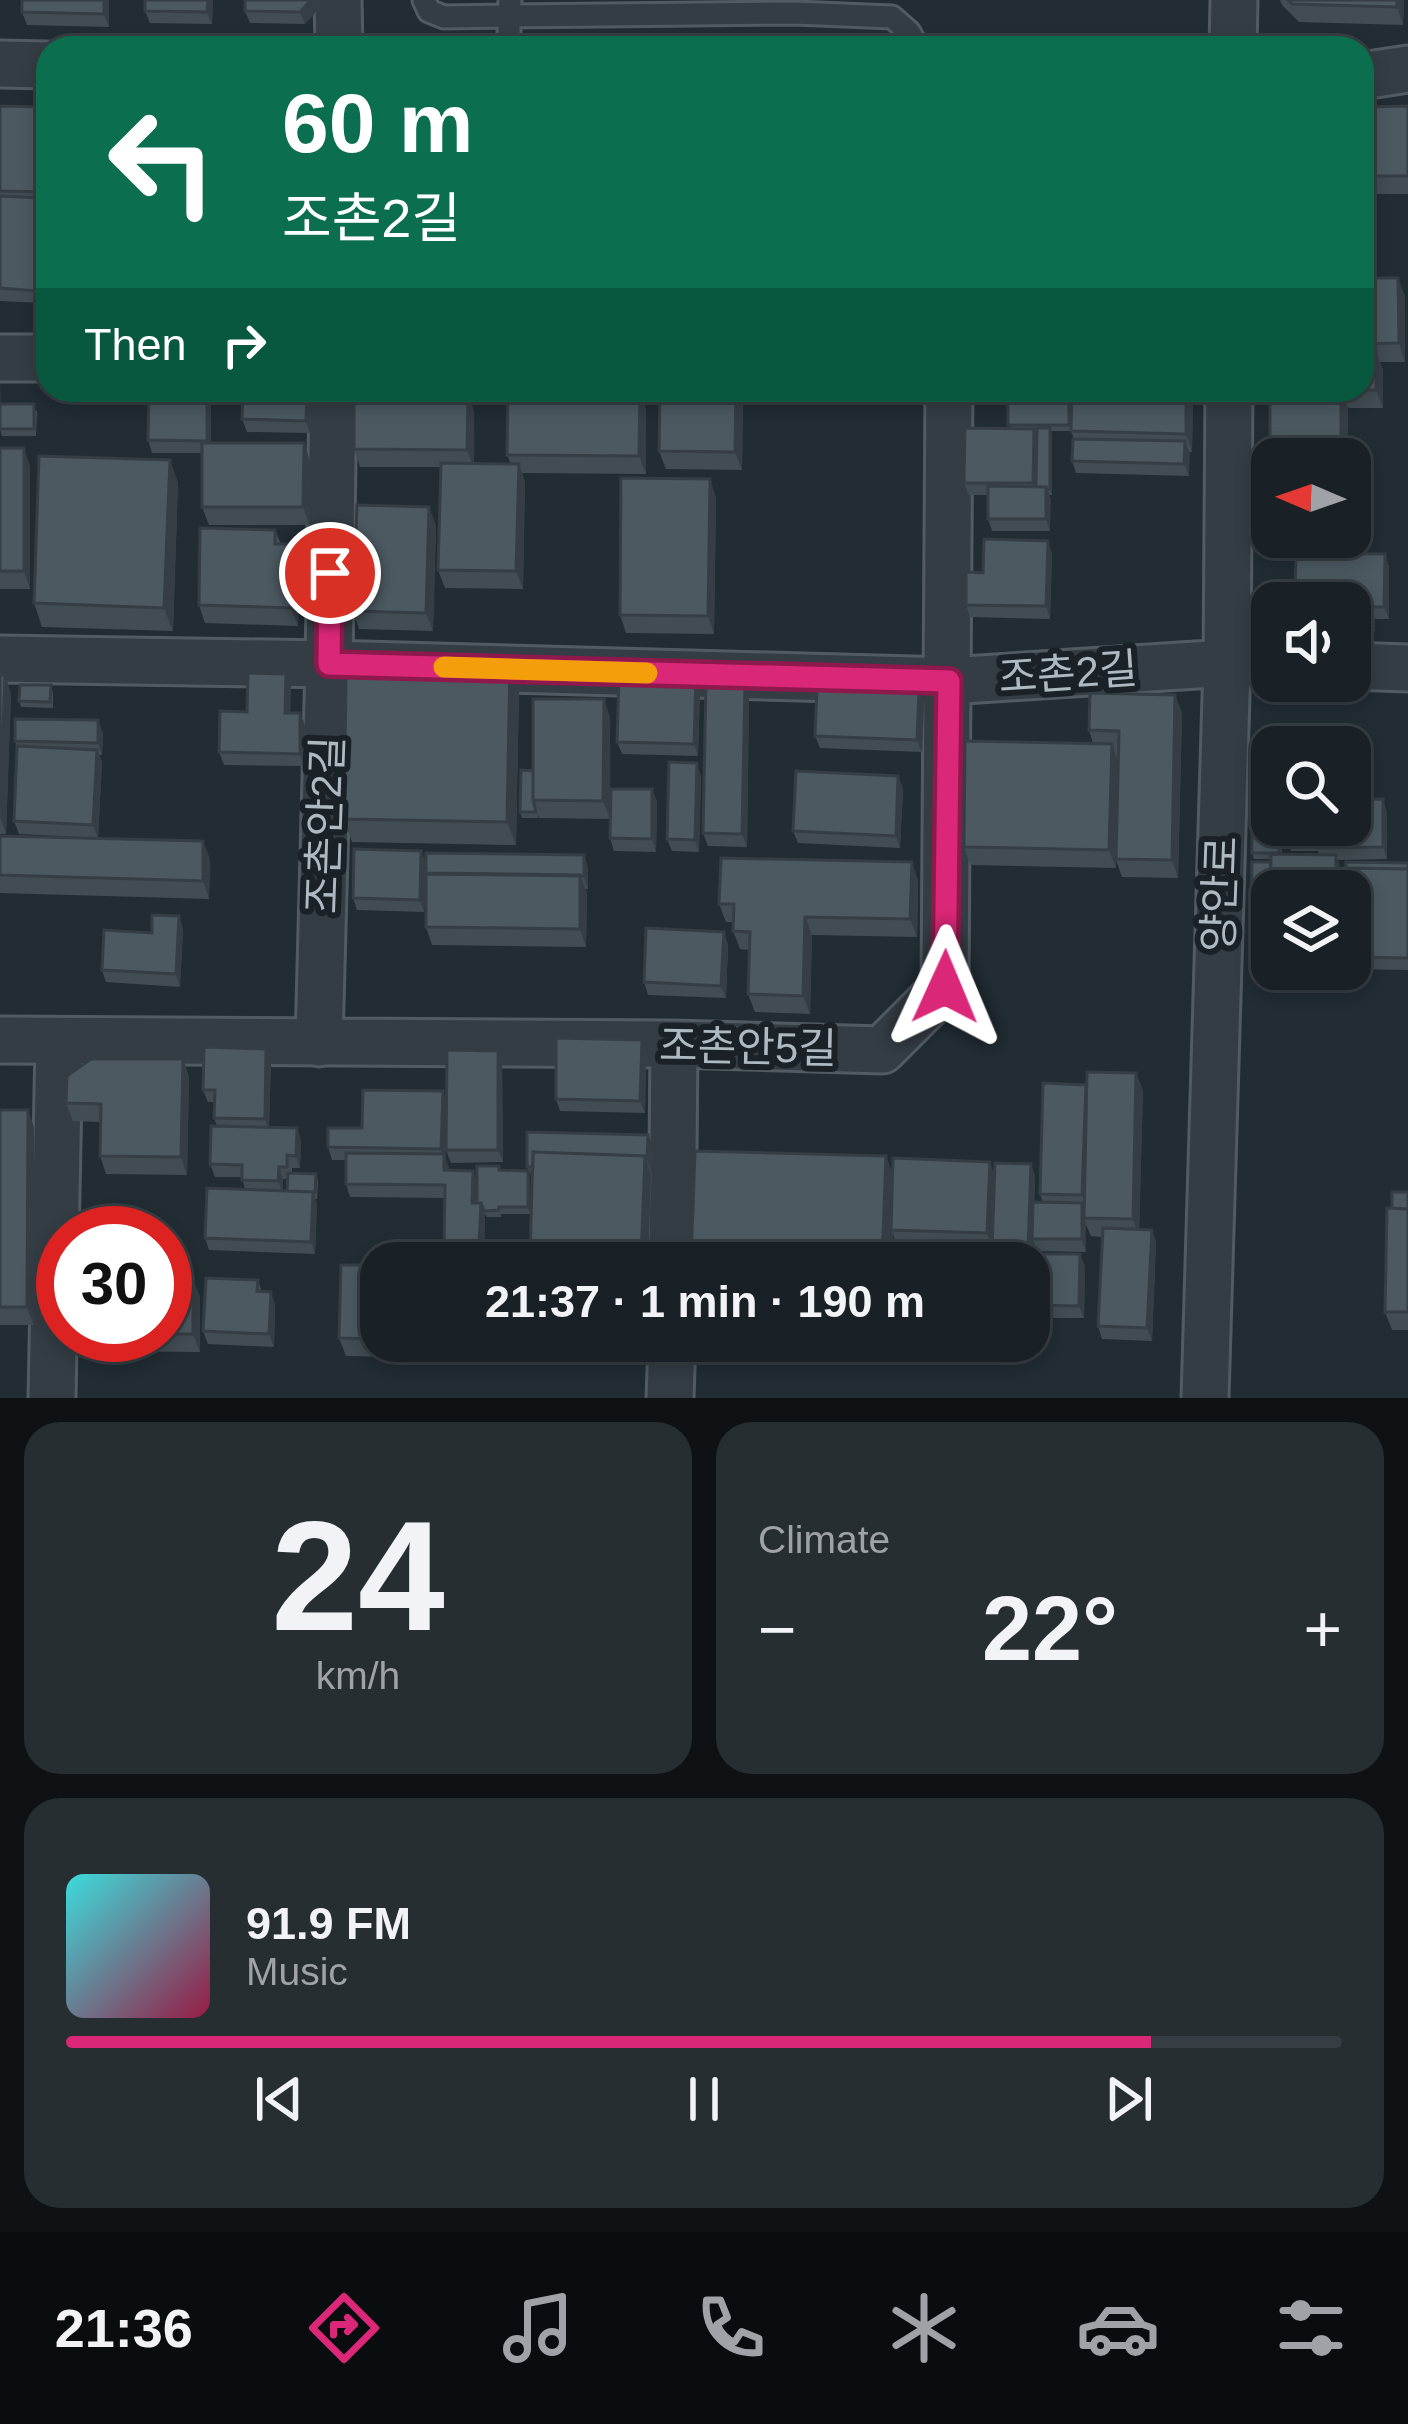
<!DOCTYPE html>
<meta charset="utf-8">
<style>
body{margin:0;font-family:Helvetica,"Noto Sans KR",sans-serif;background:#262e32;color:#f1f3f6;height:100vh;display:flex;flex-direction:column;font-size:45px;white-space:nowrap}
*{box-sizing:border-box;margin:0}
p{font-size:39px;color:#9fa3a7}
.icon{flex:none;width:66px;height:66px;fill:none;stroke:currentColor;stroke-width:2;stroke-linecap:round;stroke-linejoin:round}
.map{position:relative;height:1398px;overflow:hidden}
.drawer{display:flex;flex-direction:column;gap:24px;padding:24px;background:#0e1215;flex:1}
.drawer>*{flex:none}
.banner{position:absolute;left:36px;top:36px;width:1338px;height:366px;border-radius:36px;box-shadow:0 6px 18px #0003,0 0 0 3px #373e43;background:#0b6e4f;color:#fff;overflow:hidden}
.needle{width:78px;rotate:272deg}
.fabs{position:absolute;left:1251px;top:438px;display:grid;gap:24px}
.fabs a{display:grid;place-items:center;width:120px;height:120px;border-radius:24px;background:#192126;box-shadow:0 6px 18px #0003,0 0 0 3px #373e43;font-size:60px}
.speed{position:absolute;left:36px;top:1206px;display:flex;gap:24px;font-size:60px;font-weight:700;text-align:center}
.speed>*{display:grid;place-content:center;width:156px;height:156px;border-radius:50%;background:#192126;box-shadow:0 6px 18px #0003,0 0 0 3px #373e43;line-height:1}
.speed .limit{border:18px solid #d22;background:#fff;color:#111}
.pin{position:absolute;display:grid;place-items:center;width:102px;height:102px;color:#fff;margin:-51px;border:6px solid #fff;border-radius:50%;box-shadow:0 3px 12px #0007}
.me{position:absolute;width:132px;margin:-66px;rotate:1deg;stroke-linejoin:round;filter:drop-shadow(0 0 9px #0008)}
.turn{display:flex;align-items:center;gap:42px;height:252px;padding:0 48px;font-size:54px}
.turn .icon{width:156px;height:156px;stroke-width:2.5}
.turn b{display:block;font-size:84px;line-height:102px}
.then{display:flex;align-items:center;height:114px;padding:0 48px;background:#0003;gap:24px;font-size:45px}
.big{font-size:90px;font-weight:700;line-height:1.1}
.drawer .card{flex:1;display:flex;flex-direction:column;justify-content:center;gap:18px;min-width:0;padding:0 42px;border-radius:36px;background:#262e32}
.drawer .dial{align-items:center;gap:0}
.dial b{font-size:156px;line-height:1}
.song{display:flex;align-items:center;gap:36px}
.cover{width:144px;height:144px;border-radius:18px;background:linear-gradient(135deg,hsl(180 70% 55%),hsl(340 70% 35%))}
.played{height:12px;border-radius:6px;background:linear-gradient(90deg,#db2777 85%,#373e43 85%)}
.keys{display:flex;justify-content:space-around;direction:ltr}
.heat{display:flex;justify-content:space-between;align-items:center;font-size:66px;direction:ltr}
.drawer .tiles{flex:1;display:grid;gap:24px;grid-template-columns:1fr 1fr}
.card:last-child{grid-column:span 2}
.trip{position:absolute;left:360px;top:1242px;width:690px;height:120px;border-radius:36px;background:#192126;box-shadow:0 6px 18px #0003,0 0 0 3px #373e43;font-weight:700;line-height:120px;text-align:center}
.menu{display:flex;height:192px;justify-content:space-around;align-items:center;background:#0a0d0f;color:#9fa3a7}
.menu .icon{width:84px;height:84px}
.menu .current{color:#db2777}
.menu b{font-size:54px;color:#f1f3f6}
.map>svg:first-child{display:block}
.lines{fill:none;stroke-linecap:round;stroke-linejoin:round}
.service-casing{stroke:#525b62;stroke-width:27}
.minor-casing{stroke:#525b62;stroke-width:51}
.service{stroke:#343d44;stroke-width:21}
.minor{stroke:#343d44;stroke-width:45}
.wall{fill:#414d53;fill-rule:evenodd}
.shaded-wall{fill:#353e44}
.building{fill:#4c5961;stroke:#353e44;stroke-width:3}
.route-casing{stroke:#8e194d;stroke-width:30}
.route{stroke:#db2777;stroke-width:21}
.slow{stroke:#f59e0b;stroke-width:21}
.labels{text-anchor:middle;dominant-baseline:central;stroke-width:12;stroke-linejoin:round;paint-order:stroke}
.street-label{font-size:42px;fill:#aeb9c1;stroke:#1a2228}
</style>
<div class="map">
<svg width="1408" height="1398" viewBox="0 0 1408 1398">
<rect width="100%" height="100%" fill="#212c33"/>
<g class="lines">
<!-- service casing -->
<g class="service-casing">
<path id="service" d="M424,0L429,11L444,17L509,16L510,0
M509,48V16L795,13L892,17L909,32L918,48"/>
</g>
<!-- minor casing -->
<g class="minor-casing">
<path id="minor" d="M338,0L339,48
M1233,48L1234,0
M0,64L48,65
M1362,76L1408,69
M0,358H48
M0,659L329,664L949,681L1227,663L1272,664
M1350,666L1408,668
M0,1040L674,1044L882,1050L945,987L949,390
M319,1043L329,664L333,390
M672,1263L674,1044
M52,1398L59,1041
M670,1398L672,1341
M1205,1398L1227,663L1229,390"/>
</g>
<!-- service -->
<use href="#service" class="service"/>
<!-- minor -->
<use href="#minor" class="minor"/>
</g>
<!-- wall -->
<path class="wall" d="M22,0H109V27L27,25L22,12Z
M213,0L212,24L150,23L145,11Z
M245,0H323V4L305,24L250,23L245,11Z
M1280,0H1404L1403,25L1299,22L1282,5Z
M0,106L48,107V204H44L47,211L42,303L0,301Z
M1408,106V194H1362V107Z
M1362,278L1405,296V362H1380L1383,370V408H1348V459H1272V477L1270,472V390H1362Z
M1,379V404L37,411L36,436H2L0,429Z
M149,390L211,443L310,461V525H209L202,507V453H152L148,440Z
M243,390H312L310,433L247,432L242,419Z
M743,390L742,470L666,469L659,451Z
M994,390H1193L1192,452H1189V476L1076,473L1072,461L1074,439L1071,431H1051L1052,495H1049L1050,531H992L988,519V495H969L964,483L1010,428L1008,404H999Z
M468,394L474,412V463L511,464L507,455L646,409V474L522,473L525,482L523,589L445,588L438,570L441,467H360L354,449Z
M0,448L30,466V589H0Z
M170,460L178,483L173,631L42,627L34,603Z
M716,497L714,634L626,633L620,615Z
M429,507L436,526L433,631L359,629L353,611Z
M275,530L281,544L299,562L298,626L205,623L199,605Z
M1052,553L1050,619L970,617L966,605L983,573Z
M1385,554L1389,567V619H1375V631L1350,630V603Z
M510,664L519,687L516,845L352,842L344,819Z
M0,675L11,693L6,834H0Z
M696,678L700,690L698,756L622,754L617,742Z
M291,686L290,713L305,725L304,766L224,765L219,752L247,712Z
M53,691V708L21,707L19,701Z
M919,691L924,703L922,752L820,748L815,736Z
M1175,695L1182,713L1178,878L1122,877L1116,860V868L970,865L964,847L1093,743L1089,730Z
M749,696L747,847L708,846L703,833Z
M610,717V819L539,818L538,815V818H522L520,812L533,771Z
M103,733L102,755H99L102,762L98,838L19,834L14,821L17,747L15,741Z
M701,776L699,852L672,851L667,839Z
M898,776L903,789L900,848L798,843L793,831Z
M652,789L657,802L656,852L614,851L610,838Z
M1387,812V859L1337,860L1342,873L1272,891V969H1340V971L1252,969L1250,962L1271,859H1254L1252,853L1272,825H1281L1282,854L1319,855L1318,851H1291L1289,845Z
M0,836L210,859L209,899L0,893Z
M421,851L426,864L424,912L357,910L353,898Z
M584,855L588,868V889H585L587,893L586,947L432,945L426,927Z
M1408,863V970L1347,969H1350V891Z
M918,880L917,937L812,935L810,1014L755,1012L748,994L749,950L740,949L733,931V922H726L719,904Z
M183,928L180,987L106,982L102,970Z
M728,944L726,998L648,995L644,982Z
M498,1051L502,1063L503,1162L451,1163L446,1150V1142V1159L449,1170L473,1171L477,1182L500,1170L530,1177V1214H501V1217H487L485,1214L484,1258L448,1257L444,1245L445,1198L350,1197L346,1184V1160H332L328,1147L362,1128L446,1102Z
M646,1053L645,1113L560,1111L556,1099Z
M183,1059L189,1077L187,1175L106,1174L100,1156L101,1122L73,1121L66,1103Z
M271,1061L269,1127L297,1128L301,1140L300,1168H292V1174H316L318,1181L317,1199H315L317,1204L315,1254L209,1250L205,1238L245,1190L242,1177H215L210,1164L217,1126L214,1118V1102H208L203,1090ZM283,1179H288L287,1191H283Z
M1136,1073L1143,1091L1139,1229L1152,1230L1156,1242L1152,1341L1102,1339L1098,1326L1102,1237L1091,1236L1086,1225V1252L1037,1251L1033,1241V1254H1080L1085,1267L1084,1318H1031L1029,1312V1263L997,1262L993,1251L897,1248L893,1234L892,1263L886,1156L893,1176L995,1175L1031,1164L1035,1177L1034,1203H1043L1040,1194L1086,1085Z
M0,1110H28L34,1128V1325H0Z
M653,1147L648,1263H533L530,1254L533,1179L527,1167Z
M1408,1192V1330H1392L1385,1312L1392,1208Z
M381,1265V1341H447V1358L346,1356L339,1338Z
M165,1278L200,1296V1352L69,1351L63,1335H165Z
M258,1280L262,1292L275,1304L274,1347L208,1344L203,1331Z
M528,1341H652V1355H533Z"/>
<!-- shaded-wall -->
<path class="shaded-wall" d="M104,0H109V27L104,14Z
M208,0H213L212,24L207,12Z
M311,0H323V4L305,24L300,12Z
M1397,0H1404L1403,25L1397,7Z
M42,198L47,211L42,303L38,291Z
M1398,278L1405,296V362L1399,343Z
M1376,352L1383,370V408L1376,390Z
M207,390H211V453L207,441Z
M307,390H312L310,433L306,421Z
M736,390H743L742,470L735,452Z
M1186,390H1193L1192,452L1186,434Z
M1342,390L1348,408V459H1341Z
M640,391L646,409V474L639,456Z
M468,394L474,412V468L467,450Z
M1050,428L1052,435V495L1050,489Z
M1034,429L1038,441L1037,495L1033,483Z
M1185,441L1190,453L1189,476L1184,464Z
M304,443L310,461V525L303,507Z
M24,448L30,466V589L24,571Z
M170,460L178,483L173,631L164,608Z
M519,464L525,482L523,589L516,571Z
M710,479L716,497L714,634L708,616Z
M1046,487L1051,499L1050,531L1046,519Z
M429,507L436,526L433,631L426,613Z
M1048,541L1052,553L1050,619L1046,606Z
M293,544L299,562L298,626L291,608Z
M1385,554L1389,567V619L1384,607Z
M1371,607L1375,619V631L1370,618Z
M510,664L519,687L516,845L507,822Z
M286,674L291,686L290,725L285,713Z
M5,675L11,693L6,834L0,817Z
M696,678L700,690L698,756L694,744Z
M745,684L749,696L747,847L742,834Z
M919,691L924,703L922,752L917,740Z
M1175,695L1182,713L1178,878L1172,860Z
M604,699L610,717V819L603,801Z
M300,713L305,725L304,766L300,754Z
M98,720L103,733L102,755L98,743Z
M1112,744L1118,762L1116,868L1109,850Z
M97,750L102,762L98,838L93,825Z
M697,763L701,776L699,852L695,840Z
M898,776L903,789L900,848L896,836Z
M652,789L657,802L656,852L652,839Z
M1383,799L1387,812V859L1383,847Z
M203,841L210,859L209,899L203,881Z
M421,851L426,864L424,912L420,900Z
M584,855L588,868V889L584,876Z
M1336,855L1342,873V891H1335Z
M912,862L918,880L917,937L910,919Z
M580,875L587,893L586,947L580,929Z
M179,916L183,928L180,987L176,974Z
M805,917L812,935L810,1014L803,996Z
M724,932L728,944L726,998L721,986Z
M642,1040L646,1053L645,1113L640,1101Z
M266,1049L271,1061L269,1131L265,1119Z
M498,1051L502,1063L503,1162L498,1150Z
M183,1059L189,1077L187,1175L181,1157Z
M1136,1073L1143,1091L1139,1238L1133,1219Z
M443,1091L447,1104L446,1159L449,1167V1182L444,1170V1157L441,1149Z
M28,1110L34,1128V1325L27,1307Z
M297,1128L301,1140L300,1168L296,1156Z
M648,1135L653,1147L652,1173L647,1160Z
M645,1156L651,1174L648,1263H643L641,1258Z
M886,1156L894,1180L891,1230L893,1234L892,1263H882Z
M990,1162L996,1180L994,1251L987,1233Z
M1031,1164L1035,1177L1033,1263L1028,1250Z
M279,1167L283,1179V1193L278,1181Z
M473,1171L477,1183V1215L472,1203Z
M528,1171L530,1177V1214L528,1207Z
M313,1192L317,1204L315,1254L311,1242Z
M481,1203L485,1216L484,1258L479,1245Z
M1082,1203L1086,1216L1084,1218L1086,1225V1252L1082,1239Z
M1152,1230L1156,1242L1152,1341L1147,1328Z
M1080,1254L1085,1267L1084,1318L1079,1306Z
M193,1278L200,1296V1352L193,1334Z
M271,1292L275,1304L274,1347L269,1334Z
M441,1341H447V1358Z"/>
<!-- building -->
<path class="building" d="M22,0H104V14L22,12Z
M145,0H208L207,12L145,11Z
M245,0H311L300,12L245,11Z
M1288,0H1397V7L1292,4Z
M0,106L48,107V192L0,191Z
M1408,106V176H1362V107Z
M0,196L42,198L38,291L0,288Z
M1362,278H1398L1399,343L1362,344Z
M1362,352H1376V390H1362Z
M149,390H207V441L148,440Z
M243,390H307L306,421L242,419Z
M660,390H736L735,452L659,451Z
M994,390H1071V394L994,392Z
M1072,390H1186V434L1071,431Z
M1270,390H1341V459H1272V472H1270Z
M508,391H640L639,456L507,455Z
M354,393L468,394L467,450L354,449Z
M1008,403H1069V425H1008Z
M0,404H34V429H0Z
M965,428L1034,429L1033,483H964Z
M1037,428H1050V489H1046V487H1036Z
M1073,439L1185,441L1184,464L1072,461Z
M202,443H304L303,507H202Z
M0,448H24V571H0Z
M39,456L170,460L164,608L34,603Z
M441,463L519,464L516,571L438,570Z
M621,478L710,479L708,616L620,615Z
M988,486L1046,487V519H988Z
M357,505L429,507L426,613L353,611Z
M200,528L275,530V544H293L291,608L199,605Z
M984,539L1048,541L1046,606L966,605V572L983,573Z
M1296,553L1385,554L1384,607H1371L1370,618H1350V603H1295Z
M368,660L510,664L507,822L344,819L346,679Z
M248,673L286,674L285,713H300V754L219,752L220,711L247,712Z
M0,675H5L0,810Z
M619,676L696,678L694,744L617,742Z
M706,683L745,684L742,834L703,833Z
M20,685H51L50,702L19,701Z
M817,687L919,691L917,740L815,736Z
M1090,693L1175,695L1172,860L1116,859L1119,731L1089,730Z
M533,699H604L603,801L533,800Z
M15,719L98,720V743L15,741Z
M965,741L1112,744L1109,850L964,847Z
M17,746L97,750L93,825L14,821Z
M669,762L697,763L695,840L667,839Z
M521,770L533,771V800L536,812H520Z
M796,771L898,776L896,836L793,831Z
M611,789H652V839L610,838Z
M1383,799V847L1317,848L1316,825H1350V800Z
M1252,810H1272V825H1279V853H1252Z
M1289,825H1316L1317,844L1289,845Z
M0,836L203,841V881L0,875Z
M354,849L421,851L420,900L353,898Z
M426,853L584,855V876L426,874Z
M1271,854L1336,855L1335,891H1272V943L1268,942Z
M721,858L912,862L910,919L805,917L803,996L748,994L750,932L733,931L734,904H719Z
M1252,862H1271L1268,942L1272,952V963L1250,962Z
M1346,862L1408,863V869L1346,868Z
M1344,868L1408,869V958L1350,957V891H1343Z
M426,873L580,875V929L426,927Z
M152,915L179,916L176,974L102,970L104,930L152,933Z
M646,928L724,932L721,986L644,982Z
M556,1038L642,1040L640,1101L556,1099Z
M204,1047L266,1049L265,1119L214,1118L215,1090H203Z
M447,1050L498,1051V1150H446Z
M91,1059H183L181,1157L100,1156L101,1104L66,1103L67,1076Z
M1087,1072L1136,1073L1133,1219L1084,1218Z
M1043,1083L1086,1085L1082,1195L1040,1194Z
M363,1090L443,1091L441,1149L328,1147V1128H362Z
M0,1110H28L27,1307H0Z
M211,1126L297,1128L296,1156L287,1155V1167H279L278,1181L242,1180V1165L210,1164Z
M527,1132L648,1135L647,1160L645,1156L533,1152V1167H527Z
M695,1151L886,1156L882,1263H691Z
M533,1152L645,1156L641,1258L530,1254Z
M346,1153L444,1154V1170L473,1171L472,1203H481L479,1245H444L445,1185L346,1184Z
M893,1158L990,1162L987,1233L891,1230Z
M995,1163L1031,1164L1028,1250H992Z
M477,1166H499V1170L528,1171V1207H499V1210L484,1211L481,1203H477Z
M288,1173L316,1174L315,1192L287,1191Z
M207,1188L313,1192L311,1242L205,1238Z
M1392,1192H1408V1209L1392,1208Z
M1033,1202L1082,1203V1239H1032Z
M1387,1208L1408,1209V1312H1385Z
M1103,1228L1152,1230L1147,1328L1098,1326Z
M1027,1254H1080L1079,1306L1029,1305V1263H1027Z
M341,1265H381V1339L339,1338Z
M165,1278H193V1334H165Z
M206,1278L258,1280L257,1291L271,1292L269,1334L203,1331Z"/>
<g class="lines">
<!-- route casing -->
<g class="route-casing">
<path id="route" d="M330,573L329,664L949,681L945,987"/>
</g>
<!-- route -->
<use href="#route" class="route"/>
<!-- slow -->
<path class="slow" d="M444,667L647,673"/>
</g>
<g class="labels">
<!-- street labels -->
<g class="street-label">
<text transform="translate(1068 673) rotate(-4)">조촌2길</text>
<text transform="translate(325 825) rotate(-88)">조촌안2길</text>
<text transform="translate(1220 894) rotate(-88)">양안로</text>
<text transform="translate(748 1047) rotate(1)">조촌안5길</text>
</g>
</g>
</svg>
<div class="fabs">
<a><svg class="needle" viewBox="-14 -14 28 28"><path d="M0-13l5 13h-10z" fill="#e53935"/><path d="M0 13l5-13h-10z" fill="#9fa3a7"/></svg></a>
<a><svg class="icon" aria-label="sound" viewBox="0 0 24 24"><path d="M4 9h4l5-4v14l-5-4H4zM17 9q2 3 0 6"/></svg></a>
<a><svg class="icon" aria-label="search" viewBox="0 0 24 24"><circle cx="10" cy="10" r="6"/><path d="M15 15l6 6"/></svg></a>
<a><svg class="icon" aria-label="layers" viewBox="0 0 24 24"><path d="M12 4l9 5-9 5-9-5zM3 14l9 5 9-5"/></svg></a>
</div>
<div class="speed"><div class="limit">30</div></div>
<div class="pin" style="left:330px;top:573px;background:#d93025"><svg class="icon" aria-label="arrive" viewBox="0 0 24 24"><path d="M6 21V4h12l-3 4 3 4H6"/></svg></div>
<svg class="me" style="left:945px;top:987px" viewBox="-20 -20 40 40"><path d="M0-17L14 15 0 8-14 15z" fill="#db2777" stroke="#fff" stroke-width="4"/></svg>
<div class="trip">21:37 · 1 min · 190 m</div>
<div class="banner">
<div class="turn"><svg class="icon" aria-label="left" viewBox="0 0 24 24"><path d="M17 20v-9H6M10 6l-5 5 5 5"/></svg><div><b>60 m</b>조촌2길</div></div>
<div class="then">Then<svg class="icon" aria-label="right" viewBox="0 0 24 24"><path d="M7 20v-9h11M14 6l5 5-5 5"/></svg></div>
</div>
</div>
<section class="drawer">
<div class="tiles">
<div class="card dial"><b>24</b><p>km/h</p></div>
<div class="card"><p>Climate</p>
<div class="heat"><a>−</a><b class="big">22°</b><a>+</a></div>
</div>
<div class="card">
<div class="song"><i class="cover"></i><div><b>91.9 FM</b><p>Music</p></div></div>
<div class="played"></div>
<div class="keys"><svg class="icon" aria-label="previous" viewBox="0 0 24 24"><path d="M18 5L8 12l10 7zM5 5v14"/></svg><svg class="icon" aria-label="pause" viewBox="0 0 24 24"><path d="M8 5v14M16 5v14"/></svg><svg class="icon" aria-label="next" viewBox="0 0 24 24"><path d="M6 5l10 7-10 7zM19 5v14"/></svg></div>
</div>
</div>
</section>
<nav class="menu">
<b>21:36</b>
<svg class="icon current" aria-label="directions" viewBox="0 0 24 24"><path d="M12 3l9 9-9 9-9-9zM9 14v-3h6M13 9l2 2-2 2"/></svg>
<svg class="icon" aria-label="music" viewBox="0 0 24 24"><path d="M9 18V5l10-2v13"/><circle cx="6" cy="18" r="3"/><circle cx="16" cy="16" r="3"/></svg>
<svg class="icon" aria-label="phone" viewBox="0 0 24 24"><path d="M5 4h4l2 5-3 2q2 4 5 5l2-3 5 2v4C11 20 4 13 5 4z"/></svg>
<svg class="icon" aria-label="climate" viewBox="0 0 24 24"><path d="M12 3v18M4 7l16 10M4 17L20 7"/></svg>
<svg class="icon" aria-label="car" viewBox="0 0 24 24"><path d="M5 17H2v-5l4-1 3-4h7l3 4 3 1v5h-3M9 17h6M6 11h13"/><circle cx="7" cy="17" r="2"/><circle cx="17" cy="17" r="2"/></svg>
<svg class="icon" aria-label="filters" viewBox="0 0 24 24"><path d="M4 7h16M4 17h16"/><circle cx="9" cy="7" r="2"/><circle cx="15" cy="17" r="2"/></svg>
</nav>
